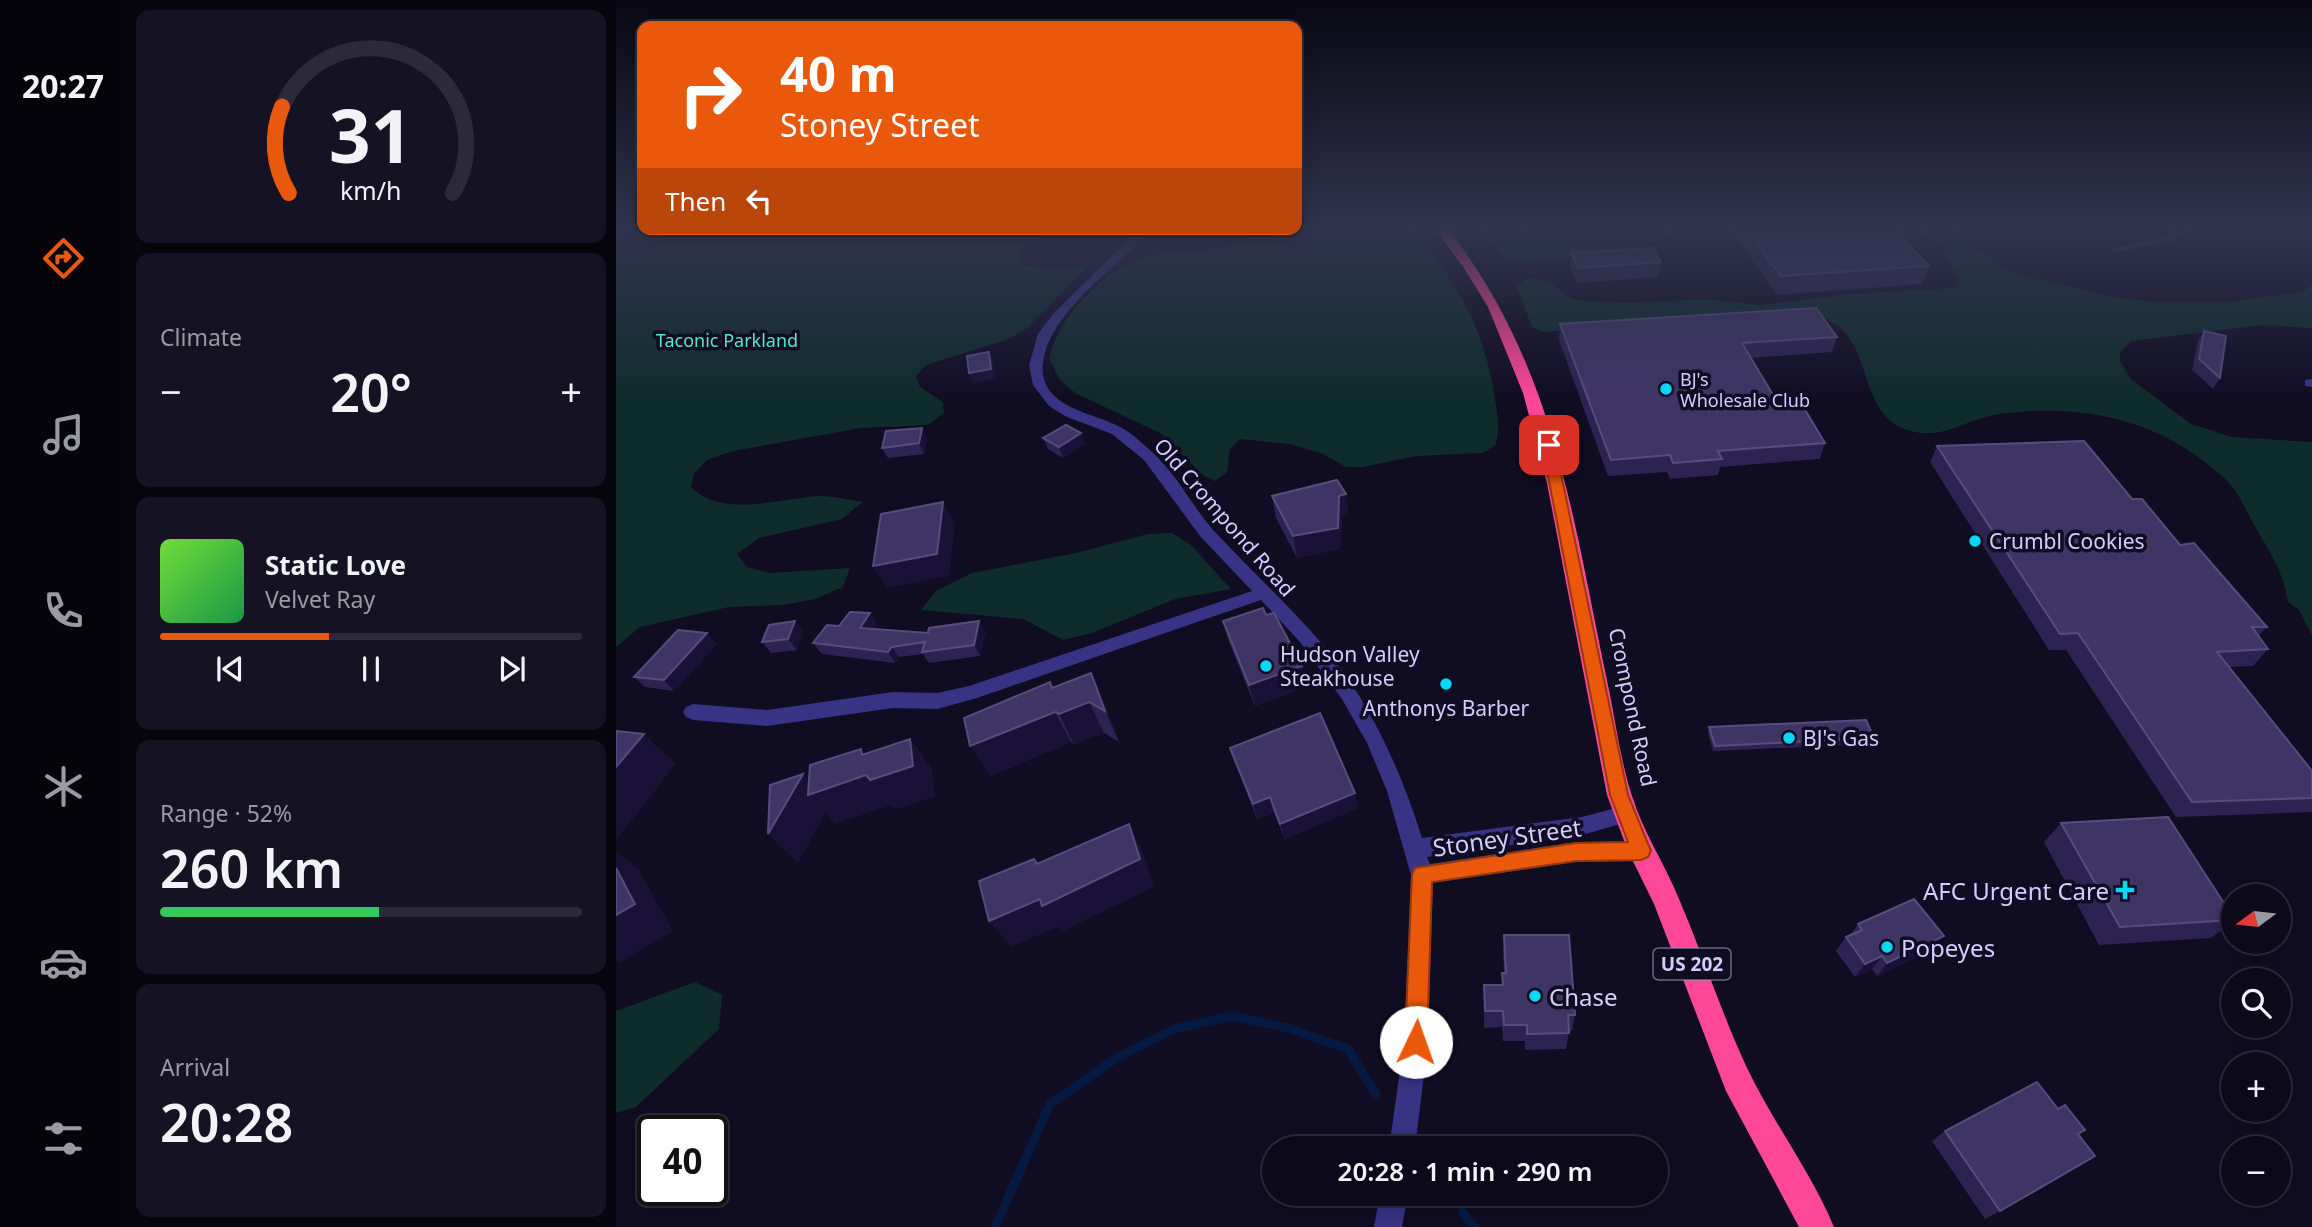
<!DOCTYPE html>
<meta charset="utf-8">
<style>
body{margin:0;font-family:"Noto Sans",sans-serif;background:#151223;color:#f1f3f6;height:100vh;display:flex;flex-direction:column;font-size:26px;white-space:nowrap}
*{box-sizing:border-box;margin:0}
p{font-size:23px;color:#9a9aa2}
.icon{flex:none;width:38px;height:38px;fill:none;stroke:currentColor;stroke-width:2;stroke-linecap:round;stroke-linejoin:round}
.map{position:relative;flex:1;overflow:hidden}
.drawer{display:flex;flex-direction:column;gap:10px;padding:10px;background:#07050e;width:490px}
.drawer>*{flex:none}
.hud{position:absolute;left:21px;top:21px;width:665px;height:214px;border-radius:14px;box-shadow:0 4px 18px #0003,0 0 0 2px #2c2a39;background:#ea580c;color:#fff;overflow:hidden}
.needle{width:46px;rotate:255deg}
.fabs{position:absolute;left:1605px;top:884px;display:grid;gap:14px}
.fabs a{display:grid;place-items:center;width:70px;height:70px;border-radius:50%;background:#0c091a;box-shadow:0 4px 18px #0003,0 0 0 2px #2c2a39;font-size:35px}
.speed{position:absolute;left:21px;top:1115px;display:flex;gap:14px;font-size:35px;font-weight:700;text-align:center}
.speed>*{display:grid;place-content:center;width:91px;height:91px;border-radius:50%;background:#0c091a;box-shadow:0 4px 18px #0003,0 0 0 2px #2c2a39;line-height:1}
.speed .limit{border:4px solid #111;border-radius:10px;background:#fff;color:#111}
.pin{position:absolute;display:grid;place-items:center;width:60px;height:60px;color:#fff;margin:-30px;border-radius:14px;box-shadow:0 4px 10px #0006}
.me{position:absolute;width:77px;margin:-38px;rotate:3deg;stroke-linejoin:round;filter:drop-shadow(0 0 5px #0008)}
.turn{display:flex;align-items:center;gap:24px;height:147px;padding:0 28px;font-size:32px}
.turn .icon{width:91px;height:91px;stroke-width:2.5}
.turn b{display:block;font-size:49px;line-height:60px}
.then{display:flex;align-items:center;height:66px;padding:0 28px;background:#0003;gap:14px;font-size:26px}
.big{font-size:52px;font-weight:600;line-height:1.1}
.drawer .tile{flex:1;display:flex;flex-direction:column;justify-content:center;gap:10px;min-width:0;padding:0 24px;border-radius:14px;background:#151223}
.drawer .dial{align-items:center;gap:0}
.dial svg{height:182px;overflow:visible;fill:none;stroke:#2c2a39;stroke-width:7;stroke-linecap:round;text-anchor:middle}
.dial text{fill:#f1f3f6;stroke:none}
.song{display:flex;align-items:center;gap:21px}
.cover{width:84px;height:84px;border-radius:10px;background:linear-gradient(135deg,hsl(100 70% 55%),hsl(140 70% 35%))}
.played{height:7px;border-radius:4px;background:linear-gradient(90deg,#ea580c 40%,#2c2a39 40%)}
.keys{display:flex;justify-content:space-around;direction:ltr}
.heat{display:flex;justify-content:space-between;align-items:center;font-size:38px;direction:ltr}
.charge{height:10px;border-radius:5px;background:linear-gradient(90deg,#34c759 52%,#2c2a39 0)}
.trip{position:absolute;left:646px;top:1136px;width:406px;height:70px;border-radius:35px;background:#0c091a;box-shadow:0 4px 18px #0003,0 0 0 2px #2c2a39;font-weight:600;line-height:70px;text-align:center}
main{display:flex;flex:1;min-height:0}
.tab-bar{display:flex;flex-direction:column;width:126px;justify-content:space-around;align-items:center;background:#05040a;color:#9a9aa2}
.tab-bar .icon{width:49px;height:49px}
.tab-bar .active{color:#ea580c}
.tab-bar b{font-size:32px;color:#f1f3f6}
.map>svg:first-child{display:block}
.green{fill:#0e2c2c}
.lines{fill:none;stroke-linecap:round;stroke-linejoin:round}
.stream{stroke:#061941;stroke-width:9}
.minor{fill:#383384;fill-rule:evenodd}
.highway{fill:#ff479a;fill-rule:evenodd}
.wall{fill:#2d2351}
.shaded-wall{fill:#1a1236}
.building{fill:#3f3564;stroke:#564d7c;stroke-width:2}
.route{fill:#ea580c;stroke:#983908;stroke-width:2}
.poi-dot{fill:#00d8f7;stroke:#100c22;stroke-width:2.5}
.labels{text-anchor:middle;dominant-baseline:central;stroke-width:7;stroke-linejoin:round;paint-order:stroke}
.far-park-label{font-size:18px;fill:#50e8c6;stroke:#100c22}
.far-poi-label{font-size:18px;fill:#d3ccff;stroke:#100c22;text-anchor:start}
.shield{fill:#100c22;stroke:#9892bd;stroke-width:2}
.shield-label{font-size:19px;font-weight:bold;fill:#d3ccff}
.street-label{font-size:21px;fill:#d3ccff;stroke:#100c22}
.poi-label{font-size:21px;fill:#d3ccff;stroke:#100c22;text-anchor:start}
.near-street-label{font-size:24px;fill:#d3ccff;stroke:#100c22}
.near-poi-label{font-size:24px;fill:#d3ccff;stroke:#100c22;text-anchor:start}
</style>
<main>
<nav class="tab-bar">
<b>20:27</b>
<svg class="icon active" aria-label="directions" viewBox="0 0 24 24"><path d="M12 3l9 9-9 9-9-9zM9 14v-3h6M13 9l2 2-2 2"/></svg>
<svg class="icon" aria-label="music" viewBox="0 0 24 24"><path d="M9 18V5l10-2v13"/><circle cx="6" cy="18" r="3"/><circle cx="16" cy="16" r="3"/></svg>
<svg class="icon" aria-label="phone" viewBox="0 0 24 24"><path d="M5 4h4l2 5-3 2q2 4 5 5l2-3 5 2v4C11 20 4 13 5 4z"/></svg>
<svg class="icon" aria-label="climate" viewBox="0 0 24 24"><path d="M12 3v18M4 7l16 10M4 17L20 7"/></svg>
<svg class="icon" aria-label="car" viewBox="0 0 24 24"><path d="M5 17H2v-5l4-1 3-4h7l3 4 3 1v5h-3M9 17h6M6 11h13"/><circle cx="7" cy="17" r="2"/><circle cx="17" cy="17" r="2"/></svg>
<svg class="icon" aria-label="filters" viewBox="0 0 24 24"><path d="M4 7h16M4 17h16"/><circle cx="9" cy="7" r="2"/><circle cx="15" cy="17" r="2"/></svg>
</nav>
<section class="drawer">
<div class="tile dial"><svg viewBox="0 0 100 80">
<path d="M14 69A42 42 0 1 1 86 69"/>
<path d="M14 69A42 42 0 0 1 11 31" stroke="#ea580c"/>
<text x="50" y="56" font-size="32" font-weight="700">31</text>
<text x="50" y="72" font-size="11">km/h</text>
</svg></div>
<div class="tile"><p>Climate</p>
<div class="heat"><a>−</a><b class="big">20°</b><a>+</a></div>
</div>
<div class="tile">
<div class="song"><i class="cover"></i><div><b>Static Love</b><p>Velvet Ray</p></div></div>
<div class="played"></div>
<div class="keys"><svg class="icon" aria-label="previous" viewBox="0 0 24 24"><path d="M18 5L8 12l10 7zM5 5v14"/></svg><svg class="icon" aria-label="pause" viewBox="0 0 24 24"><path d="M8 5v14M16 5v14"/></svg><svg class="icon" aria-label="next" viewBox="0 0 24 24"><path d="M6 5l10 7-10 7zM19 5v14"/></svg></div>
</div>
<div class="tile"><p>Range · 52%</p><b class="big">260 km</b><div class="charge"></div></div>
<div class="tile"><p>Arrival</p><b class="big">20:28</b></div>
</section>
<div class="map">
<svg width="1696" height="1227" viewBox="0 0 1696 1227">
<rect width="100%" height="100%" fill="#100c22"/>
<!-- green -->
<path class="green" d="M0,229H459C439,232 409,236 403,257L407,265L437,269L471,267L411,328L393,339L310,365L300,376L304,387L327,402L328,413L312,425L245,428L117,451L91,460L78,474L75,487C106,519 164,498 203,496C217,496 233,500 247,502L226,519L143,538L121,554L131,567L154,573L234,568L227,587L199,599L167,605L113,607L24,627L0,647Z
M638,229H796C840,281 867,325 878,393C881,412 885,428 879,446L866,453L800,456L747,467H730L705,453L673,444L624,439L614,449L611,472L599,481L585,474L546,434L459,393L444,380L433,359C444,311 497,260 546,253C581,248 611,256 638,229Z
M867,229H1054V233C1034,251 932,262 902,263L890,261Z
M1302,229H1333L1385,266L1413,277L1495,297L1540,302H1611L1686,292L1696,285V328L1648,325L1515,341L1504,353V361L1515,379L1575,424L1616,437L1696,442V635L1683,610L1672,602C1668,574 1655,554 1641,530C1632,515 1625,497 1614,484C1608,476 1597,469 1590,463C1531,415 1452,403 1378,415C1346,421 1327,441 1291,430C1252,418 1253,368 1234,339C1226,325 1209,319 1195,313L927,332L916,327L901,286L909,280L920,278L933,282L956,299L970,301L1015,303L1087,299L1144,305L1235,294L1338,288L1344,283L1326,247Z
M556,533L574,544L615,589L559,599L476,633L447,640L407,619L305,610L320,591L356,573L460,553L532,534Z
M79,982L106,995L103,1029L20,1107L0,1113V1011Z"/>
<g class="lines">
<!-- stream -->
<path class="stream" d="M846,1212L859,1227
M379,1227L434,1104L502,1057L558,1029L616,1016L672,1028L732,1049L760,1094"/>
<!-- minor -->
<path class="minor" d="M523,229H535C502,268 433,311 427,363C422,409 479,412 506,428C517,434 527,444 535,451C560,473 576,506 598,531C629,564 663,596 694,630C748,690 782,761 806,838L966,817L1011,805L1018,808L1021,814L1018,820L966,835L811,857L814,864L960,842L1025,841L1033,844L1036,851L1033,858L1025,861L960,862L817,883L812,1042L799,1148H773L788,1042L795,875L771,791L751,743L726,699L683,641L645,600L361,698L321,709L277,708L151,726L77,720L70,717L67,712L70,707L77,704L151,710L277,692L321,693L353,686L636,591L584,536L528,460L496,434L451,417L433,406L417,385L413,365L422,334L437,314Z
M1561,229H1575L1556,241L1501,252L1495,249L1549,236Z
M1696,379V387L1689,386V380Z
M764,1194H792L786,1227H758Z"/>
<!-- highway -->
<path class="highway" d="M819,229H832C941,369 957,522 993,690C1000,725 1005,762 1016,796C1027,832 1049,864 1063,899C1087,955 1106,1015 1132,1070C1158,1124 1195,1172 1218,1227H1183L1110,1091L1038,904L1012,851L991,795L931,483L907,393L872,307L848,268Z"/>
</g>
<!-- wall -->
<path class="wall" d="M1114,229H1277L1313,266L1306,284L1161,295Z
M955,253L1045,262L1043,277L961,283L954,268Z
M944,324L1221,337L1216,352L1135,358L1163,405L1209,443L1204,459L1104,467L1102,475L1054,479L1051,472L992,476L943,340Z
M1588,331L1604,378L1597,389L1576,370L1582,341Z
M306,428L311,439L308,454L272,458L266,448Z
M427,438L469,444L447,458L432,449Z
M1321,446L1516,499L1651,627L1642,636L1652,649L1637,666L1613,667L1696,771V812L1560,817L1450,650H1433L1314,462Z
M730,494L732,515L726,517L724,549L681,558L660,518L656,496Z
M650,615L686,666L690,687L639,706L613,642L607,621Z
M261,624L258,629L312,633L369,632L364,656L313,663L307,654L283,657L279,663L206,654L197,643L223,626Z
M187,632L181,650L155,653L146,642Z
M101,644L58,691L29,687L18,677Z
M475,673L489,704L503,742L488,733L458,744L455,742L374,776L434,682L437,688Z
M1093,727L1258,738L1256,744L1097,751L1092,733Z
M614,748L742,808L669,839L658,813L641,819L619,763Z
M1445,823L1617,917V922L1595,938L1483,945L1428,842Z
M1242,924L1328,936L1316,950L1261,976L1256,969L1239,977L1220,951L1230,937L1235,935Z
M888,935L959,1015L956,1031H953L950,1049L909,1050V1041H887L886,1027L868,1028V985H886V973H888L887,952Z
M1329,1131L1384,1211L1369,1219L1316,1141Z"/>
<!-- shaded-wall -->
<path class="shaded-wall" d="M373,352L377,362L380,379L357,384L353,373Z
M306,428L311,439L308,454L303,443Z
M465,433L469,444L447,458L443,447Z
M730,494L732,515L726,517L724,549L681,558L677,536L723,496Z
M327,502L339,524L333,576L271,588L257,566Z
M254,613L261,624L251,639L244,628Z
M179,621L187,632L181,650L172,639Z
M363,621L369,632L364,656L358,645Z
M91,633L101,644L58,691L48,680Z
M276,647L283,657L279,663L272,652Z
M686,666L690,687L639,706L633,685Z
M475,673L489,704L503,742L489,711Z
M434,682L449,712L473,702L488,733L458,744L443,714Z
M439,712L455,742L374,776L354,746Z
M28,734L60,764L0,840V767Z
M294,739L316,769L319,796L279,810L254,780L246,755L245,749L268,776Z
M187,774L203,791L250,775L275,805L219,824L209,813L182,863L152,834Z
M739,793L742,808L669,839L664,824Z
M654,797L658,813L641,819L637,804Z
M513,824L527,853L538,887L445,932L441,927L395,947L373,921L424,899Z
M0,852L22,868L57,931L3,963L0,961Z
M1328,936L1316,950L1261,976L1271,963Z
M1266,956L1256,969L1239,977L1249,964Z"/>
<!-- building -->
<path class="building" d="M1130,229H1277L1313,266L1165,276Z
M1037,248L1045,262L962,268L955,253Z
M1200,308L1221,337L1126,343L1163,405L1185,403L1209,443L1102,451L1106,459L1057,463L1054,455L995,460L944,324Z
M1588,331L1610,336L1604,378L1583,359Z
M373,352L375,369L353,373L351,356Z
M450,425L465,433L443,447L427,438Z
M306,428L303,443L266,448L270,431Z
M1468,441L1516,499H1526L1564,545L1578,543L1651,627H1636L1652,649L1601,652L1696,771V798L1576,802L1462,633L1444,634L1321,446Z
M721,480L730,494L723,496L722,528L677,536L656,496Z
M327,502L321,554L257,566L265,514Z
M647,608L650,615L658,613L686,666L633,685L607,621Z
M234,612L254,613L244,628L312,633L313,628L363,621L358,645L306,652L309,642L276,647L272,652L197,643L211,625L223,626Z
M179,621L172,639L146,642L153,625Z
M62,630L91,633L48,680L18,677Z
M475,673L489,711L473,702L443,714L439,712L354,746L348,718L434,682L436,688Z
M704,713L739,793L664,824L654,797L637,804L614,748Z
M1250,720L1258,738L1099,746L1093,727Z
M0,731L28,734L0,767Z
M294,739L297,766L254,780L250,775L192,795L194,765L245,749L246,755Z
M187,774L152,834L154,785Z
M1552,817L1617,917V920L1504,927L1445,823Z
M513,824L524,859L426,906L424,899L373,921L363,881L418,859L421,864Z
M0,868L19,904L0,915Z
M1298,899L1328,936L1271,963L1266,956L1249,964L1230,937L1246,930L1242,924Z
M888,935H953L959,1015H952L953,1033L911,1034V1025H888L887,1011H869L868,985H887L886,973H890Z
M1421,1082L1442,1109L1449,1105L1469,1130L1462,1134L1479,1156L1384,1211L1329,1131Z"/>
<!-- sky -->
<linearGradient id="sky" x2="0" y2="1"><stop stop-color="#090713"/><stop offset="0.57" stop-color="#31344f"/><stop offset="1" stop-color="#31344f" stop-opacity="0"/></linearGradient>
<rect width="1696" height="401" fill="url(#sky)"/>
<!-- route -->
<path class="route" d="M933,441L939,445L1012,795L1035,851L1032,857L1025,860L960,861L816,882L811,1042L808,1050L800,1053L792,1050L789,1042L796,875L799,868L960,843L1012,842L994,795L926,445Z"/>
<!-- markers -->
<g class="poi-dot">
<circle cx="1050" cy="389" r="7"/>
<circle cx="1359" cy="541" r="7"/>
<circle cx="650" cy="666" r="7"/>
<circle cx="830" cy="684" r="7"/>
<circle cx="1173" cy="738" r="7"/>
<path d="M1505.5 879.5h7v7h7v7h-7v7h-7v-7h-7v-7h7z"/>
<circle cx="1271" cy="947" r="7"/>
<circle cx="919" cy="996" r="7"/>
</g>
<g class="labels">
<!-- far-park labels -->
<g class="far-park-label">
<text x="111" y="340">Taconic Parkland</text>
</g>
<!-- far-poi labels -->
<g class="far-poi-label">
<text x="1064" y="379">BJ's<tspan x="1064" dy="21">Wholesale Club</tspan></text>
</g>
<!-- shield labels -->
<rect class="shield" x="1037.5" y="948.5" width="77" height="31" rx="5"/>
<g class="shield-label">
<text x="1076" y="964">US 202</text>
</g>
<!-- street labels -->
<g class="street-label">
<text transform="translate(609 517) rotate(49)">Old Crompond Road</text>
<text transform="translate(1017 707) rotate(78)">Crompond Road</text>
</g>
<!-- poi labels -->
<g class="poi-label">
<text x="1373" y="541">Crumbl Cookies</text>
<text x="664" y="654">Hudson Valley<tspan x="664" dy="24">Steakhouse</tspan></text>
<text x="830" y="708" text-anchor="middle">Anthonys Barber</text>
<text x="1187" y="738">BJ's Gas</text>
</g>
<!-- near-street labels -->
<g class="near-street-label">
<text transform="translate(891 837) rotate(-8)">Stoney Street</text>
</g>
<!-- near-poi labels -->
<g class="near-poi-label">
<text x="1493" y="890" text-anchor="end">AFC Urgent Care</text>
<text x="1285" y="947">Popeyes</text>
<text x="933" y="996">Chase</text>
</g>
</g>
</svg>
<div class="fabs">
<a><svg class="needle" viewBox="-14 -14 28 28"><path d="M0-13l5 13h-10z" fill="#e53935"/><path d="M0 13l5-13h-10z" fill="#9a9aa2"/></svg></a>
<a><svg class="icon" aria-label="search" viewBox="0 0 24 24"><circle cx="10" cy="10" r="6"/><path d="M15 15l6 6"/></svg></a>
<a>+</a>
<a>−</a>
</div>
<div class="speed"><div class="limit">40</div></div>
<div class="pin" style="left:933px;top:445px;background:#d93025"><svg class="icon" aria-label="arrive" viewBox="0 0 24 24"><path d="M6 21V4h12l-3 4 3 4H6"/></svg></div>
<svg class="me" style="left:800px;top:1042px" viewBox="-20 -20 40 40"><circle r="19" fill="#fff"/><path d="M0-13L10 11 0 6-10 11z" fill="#ea580c"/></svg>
<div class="trip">20:28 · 1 min · 290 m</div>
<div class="hud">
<div class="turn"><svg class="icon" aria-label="right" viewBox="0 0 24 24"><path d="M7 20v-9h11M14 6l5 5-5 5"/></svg><div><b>40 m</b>Stoney Street</div></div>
<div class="then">Then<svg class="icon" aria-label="left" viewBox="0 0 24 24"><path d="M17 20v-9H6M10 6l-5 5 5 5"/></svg></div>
</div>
</div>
</main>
